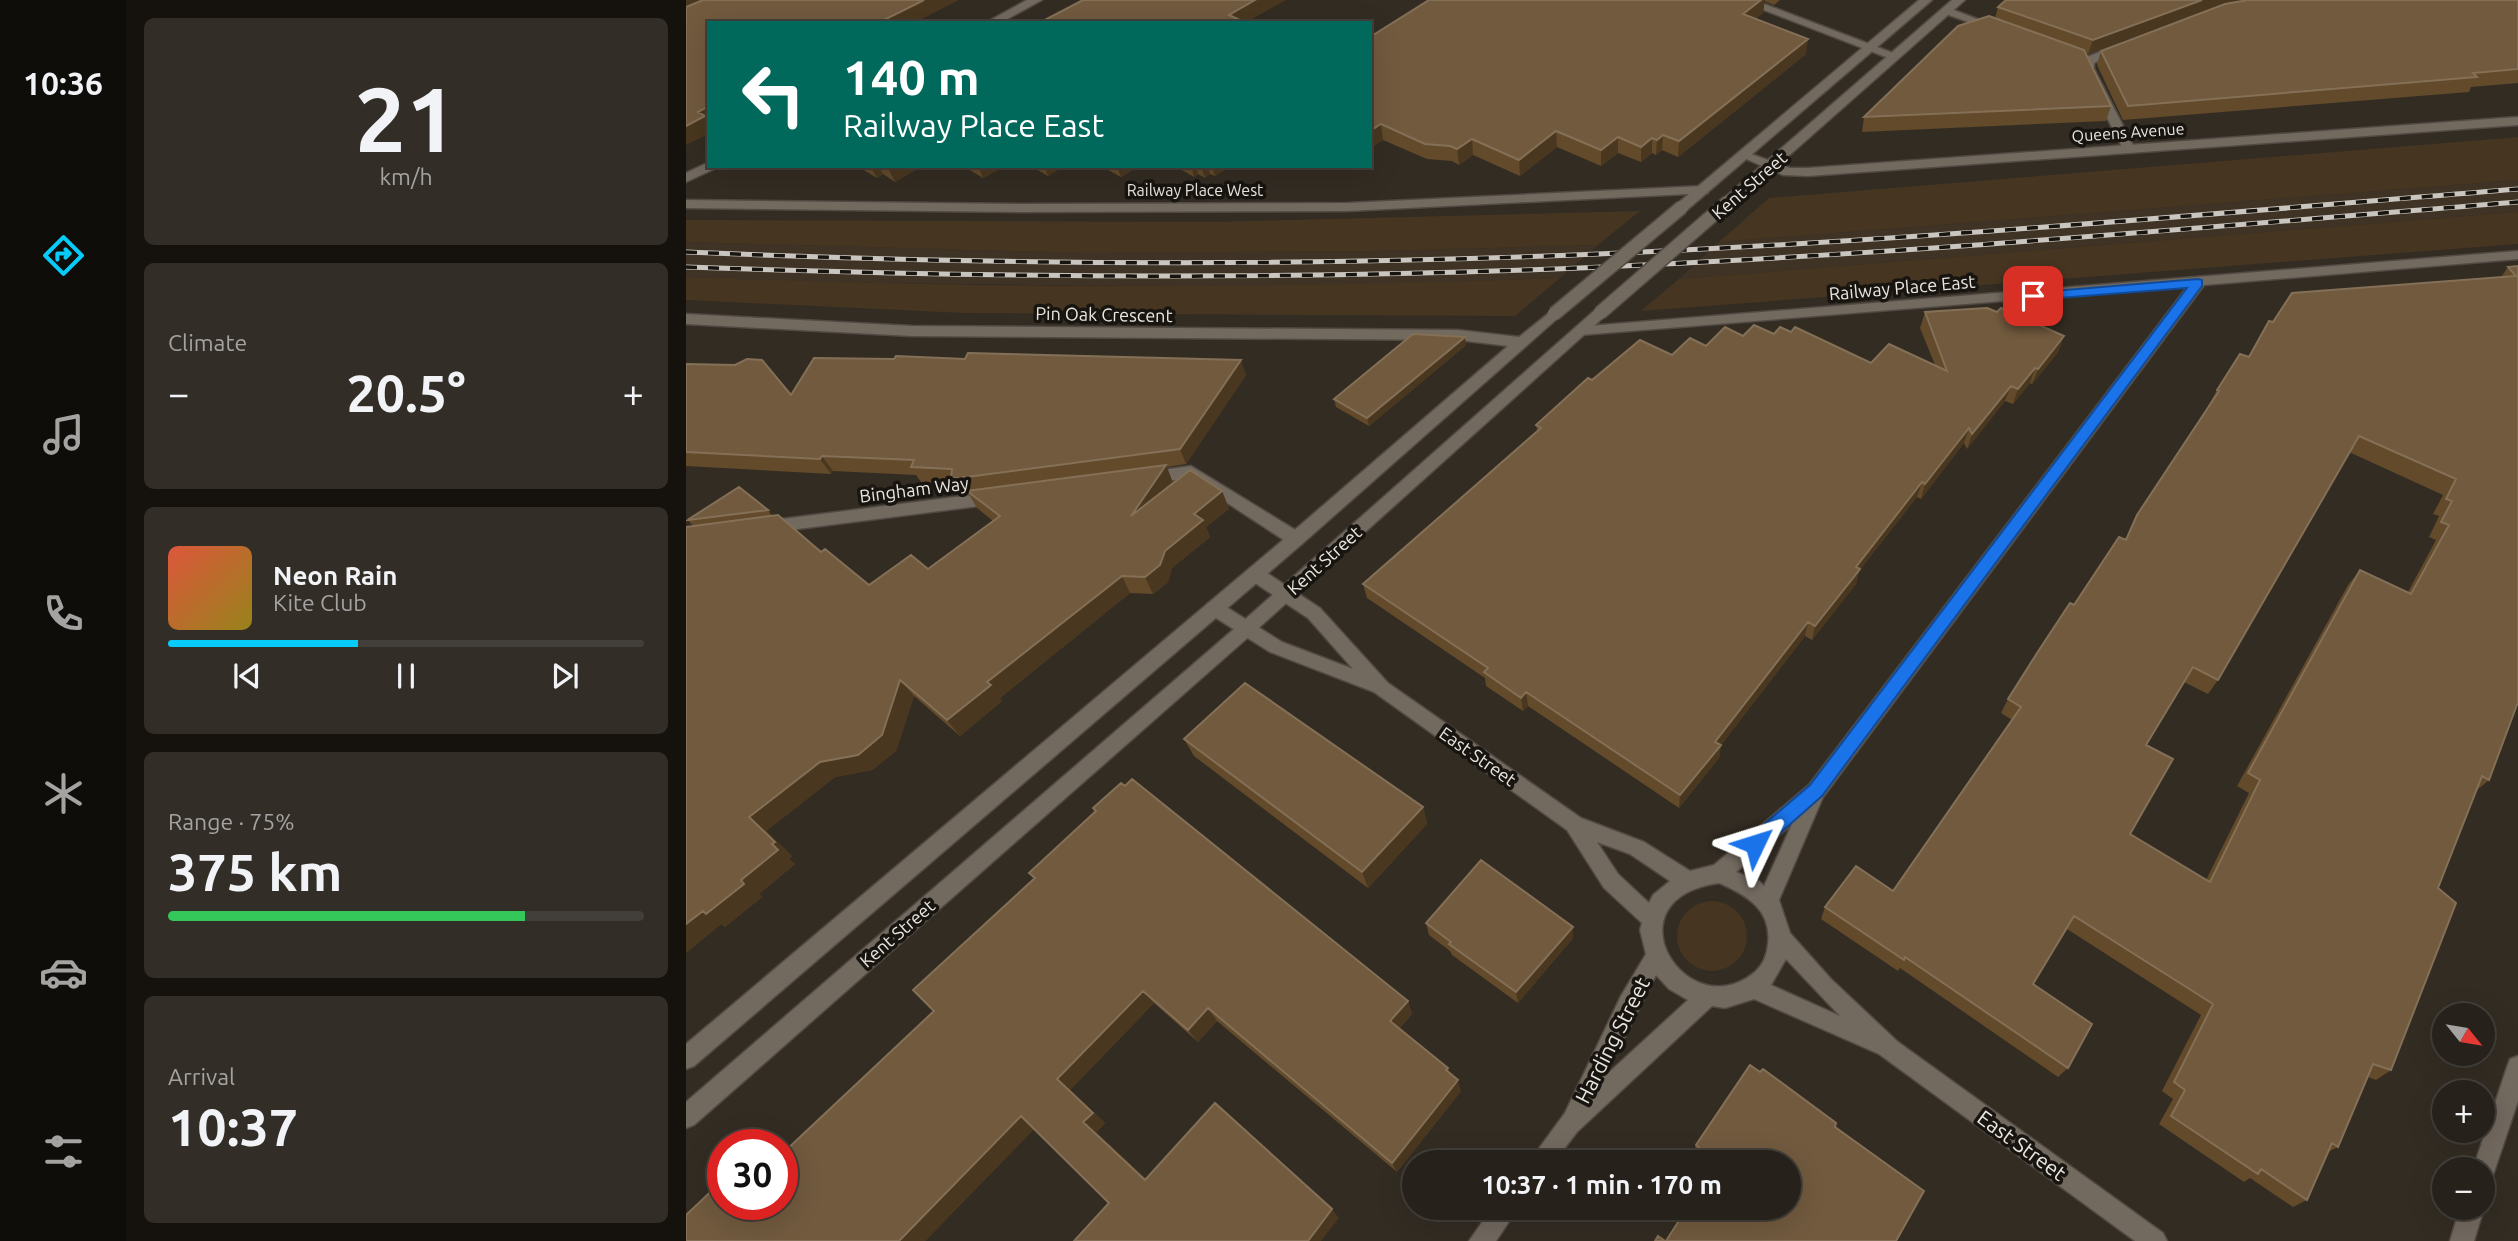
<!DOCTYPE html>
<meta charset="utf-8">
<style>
body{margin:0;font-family:Ubuntu,sans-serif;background:#322e27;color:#f1f3f6;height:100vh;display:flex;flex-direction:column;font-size:26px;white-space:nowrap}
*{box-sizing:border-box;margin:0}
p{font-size:23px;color:#a4a3a2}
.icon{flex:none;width:38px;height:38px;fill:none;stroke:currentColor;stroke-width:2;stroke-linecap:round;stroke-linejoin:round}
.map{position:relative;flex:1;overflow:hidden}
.panel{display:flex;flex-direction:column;gap:18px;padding:18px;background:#15120e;width:560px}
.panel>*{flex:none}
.banner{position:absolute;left:21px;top:21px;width:665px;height:147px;border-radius:0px;box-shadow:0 7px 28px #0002,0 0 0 2px #423e39;background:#00695c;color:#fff;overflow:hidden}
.needle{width:46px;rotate:120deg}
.tools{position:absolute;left:1746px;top:1003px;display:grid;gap:14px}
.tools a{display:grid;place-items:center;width:63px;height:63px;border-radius:50%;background:#26211a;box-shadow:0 7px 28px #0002,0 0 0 2px #423e39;font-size:35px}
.speed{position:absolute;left:21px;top:1129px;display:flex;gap:14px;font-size:35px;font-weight:700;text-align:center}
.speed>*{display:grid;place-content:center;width:91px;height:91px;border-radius:50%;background:#26211a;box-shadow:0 7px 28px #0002,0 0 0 2px #423e39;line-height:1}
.speed .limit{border:10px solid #d22;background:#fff;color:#111}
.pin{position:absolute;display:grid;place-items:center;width:60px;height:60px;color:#fff;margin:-30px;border-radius:14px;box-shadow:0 4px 10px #0006}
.me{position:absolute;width:77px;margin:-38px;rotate:49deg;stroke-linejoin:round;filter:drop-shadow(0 0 5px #0008)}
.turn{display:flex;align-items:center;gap:24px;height:147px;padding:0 21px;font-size:32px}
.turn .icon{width:91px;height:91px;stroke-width:2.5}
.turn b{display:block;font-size:49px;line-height:60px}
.big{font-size:52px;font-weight:700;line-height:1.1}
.panel .card{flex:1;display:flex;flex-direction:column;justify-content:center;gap:10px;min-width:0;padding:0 24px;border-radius:10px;background:#322e27}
.panel .dial{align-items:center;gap:0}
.dial b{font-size:91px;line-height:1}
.song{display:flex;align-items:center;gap:21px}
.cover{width:84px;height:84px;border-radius:10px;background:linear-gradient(135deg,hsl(10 70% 55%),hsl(50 70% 35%))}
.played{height:7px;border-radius:4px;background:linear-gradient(90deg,#07cbf9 40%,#423e39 40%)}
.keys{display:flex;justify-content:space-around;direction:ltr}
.heat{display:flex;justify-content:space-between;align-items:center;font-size:38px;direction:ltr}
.charge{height:10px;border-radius:5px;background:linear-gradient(90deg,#34c759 75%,#423e39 0)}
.trip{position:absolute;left:716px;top:1150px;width:399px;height:70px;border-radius:35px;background:#26211a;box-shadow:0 7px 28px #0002,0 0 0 2px #423e39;font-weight:700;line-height:70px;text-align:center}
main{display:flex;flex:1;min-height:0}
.tab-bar{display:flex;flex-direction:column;width:126px;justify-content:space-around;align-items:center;background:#0f0d0a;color:#a4a3a2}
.tab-bar .icon{width:49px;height:49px}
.tab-bar .on{color:#07cbf9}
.tab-bar b{font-size:32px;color:#f1f3f6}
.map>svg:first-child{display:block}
.built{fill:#3f3325}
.green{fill:#463521}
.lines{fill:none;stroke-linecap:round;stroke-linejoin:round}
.service-casing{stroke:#514a43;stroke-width:3}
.minor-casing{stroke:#514a43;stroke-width:3}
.tertiary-casing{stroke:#514a43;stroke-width:3}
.service{fill:#72695f;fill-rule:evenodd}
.minor{fill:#72695f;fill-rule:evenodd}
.tertiary{fill:#72695f;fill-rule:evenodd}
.rail-casing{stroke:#cac5bf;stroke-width:5}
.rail{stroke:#181511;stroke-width:3.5;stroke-dasharray:11;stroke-linecap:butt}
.tertiary-bridge-casing{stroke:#514a43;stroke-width:16;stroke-linecap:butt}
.tertiary-bridge{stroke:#72695f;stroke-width:13}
.wall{fill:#624a2b;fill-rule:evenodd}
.shaded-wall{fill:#49371f}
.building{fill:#715a3e;stroke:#847057;stroke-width:2;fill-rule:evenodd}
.route{fill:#1a73e8;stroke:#114b97;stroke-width:2}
.labels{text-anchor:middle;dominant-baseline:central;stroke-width:7;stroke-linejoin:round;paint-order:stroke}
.far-street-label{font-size:16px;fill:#eae5df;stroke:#181511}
.street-label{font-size:18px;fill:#eae5df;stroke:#181511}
.near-street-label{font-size:21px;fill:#eae5df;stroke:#181511}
</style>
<main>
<nav class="tab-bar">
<b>10:36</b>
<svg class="icon on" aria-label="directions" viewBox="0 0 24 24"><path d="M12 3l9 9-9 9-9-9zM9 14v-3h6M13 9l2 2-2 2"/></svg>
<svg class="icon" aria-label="music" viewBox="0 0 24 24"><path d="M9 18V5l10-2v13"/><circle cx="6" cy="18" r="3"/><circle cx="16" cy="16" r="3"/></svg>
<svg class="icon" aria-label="phone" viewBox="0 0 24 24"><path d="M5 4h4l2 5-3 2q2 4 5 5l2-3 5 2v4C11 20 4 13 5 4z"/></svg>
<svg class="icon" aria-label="climate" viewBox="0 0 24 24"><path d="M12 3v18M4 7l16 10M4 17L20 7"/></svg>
<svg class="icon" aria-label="car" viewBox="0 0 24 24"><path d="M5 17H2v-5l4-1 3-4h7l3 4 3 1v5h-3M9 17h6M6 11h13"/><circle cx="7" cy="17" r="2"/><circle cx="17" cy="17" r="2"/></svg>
<svg class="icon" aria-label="filters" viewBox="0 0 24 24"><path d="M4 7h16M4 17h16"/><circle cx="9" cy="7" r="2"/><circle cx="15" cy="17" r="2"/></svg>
</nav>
<section class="panel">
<div class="card dial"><b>21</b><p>km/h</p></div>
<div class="card"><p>Climate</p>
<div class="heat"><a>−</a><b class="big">20.5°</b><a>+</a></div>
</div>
<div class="card">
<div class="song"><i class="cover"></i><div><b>Neon Rain</b><p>Kite Club</p></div></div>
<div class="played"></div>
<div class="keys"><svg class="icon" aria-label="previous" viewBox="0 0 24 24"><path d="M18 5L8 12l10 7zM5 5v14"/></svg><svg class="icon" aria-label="pause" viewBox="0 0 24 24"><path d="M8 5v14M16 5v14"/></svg><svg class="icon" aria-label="next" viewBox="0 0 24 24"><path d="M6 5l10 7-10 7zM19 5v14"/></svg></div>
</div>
<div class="card"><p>Range · 75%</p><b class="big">375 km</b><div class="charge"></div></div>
<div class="card"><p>Arrival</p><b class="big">10:37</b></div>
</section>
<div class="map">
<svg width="1832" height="1241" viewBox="0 0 1832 1241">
<rect width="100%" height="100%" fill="#332c23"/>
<!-- built -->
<path class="built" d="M1832,180V212L993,279L1033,242Z
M0,242L400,253L691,251L912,245L874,278L667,286H440L115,282L0,277Z"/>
<!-- green -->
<path class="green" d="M1832,137V180L1033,242L1083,198Z
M954,211L912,245L691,251L400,253L0,242V220L523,222Z
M1832,212V244L955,311L993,279Z
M0,277C291,289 583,289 874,278L829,316L278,313L0,300Z
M991 936a35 35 0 1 1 70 0a35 35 0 1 1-70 0Z"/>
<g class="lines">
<!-- service casing -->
<g class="service-casing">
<path id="service" d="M1257,9H1265L1315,28L1305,30L1257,13Z
M1434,44L1438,46V50L1408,63V69L1449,149L1443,153L1437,149L1396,69L1398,58Z
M505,466L616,534L618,539L616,544H604L503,478L462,484L454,478L462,472Z
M309,492L317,498L309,504L80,533L72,527L80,521Z"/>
</g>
<!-- minor casing -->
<g class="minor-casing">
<path id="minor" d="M341,0H356L314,23H299Z
M1052,0H1068L1215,56L1205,59Z
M1832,117V125L1122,176L1097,175L1051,155L1057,151L1104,168H1122Z
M23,162V166H29L28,169L0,182V173Z
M1017,186L1022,187V193L662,211L336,212L0,208V200L336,204L662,203Z
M1832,251V259L1518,285L1137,797L1093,900L1104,933L1145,979L1212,1042L1477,1233L1481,1241H1449L1193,1054L1068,999L1039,1008L1026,1006L891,1132L868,1162H843L879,1113L935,996L960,954L954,930L956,923L918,888L881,830L688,692L584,652L522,613L519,608L522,603H534L596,642L667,669L622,618L563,579L560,574L563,569H575L634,608L702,683L895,818L958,842L1004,871L1028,865L1123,785L1502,286L895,335L890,333L888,330L890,327ZM1106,824L1078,886L1073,881L1050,872ZM911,842L944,854L984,881L967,895L963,903L932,874ZM1033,883C1061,895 1086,910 1082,944C1081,955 1077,965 1069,972C1001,1029 919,899 1033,883ZM1100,959L1154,1016L1085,985ZM970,975L983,989L1002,1000L918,1077Z
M1832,1056V1101L1805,1181L1797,1184V1169H1787L1821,1067L1824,1059Z
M1797,1207L1798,1208L1788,1241H1764L1774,1208Z
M806,1208H832L810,1241H783Z"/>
</g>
<!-- tertiary casing -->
<g class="tertiary-casing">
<path id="tertiary" d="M1233,0H1246L1001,210H991V204Z
M1266,0H1279L1047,205H1037V199Z
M914,308L919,310L921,313L919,316L567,633L8,1125L0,1128V1102L555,623L909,310Z
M868,309L875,314L873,317L616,544L8,1066L0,1069V1044L604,534L822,346L772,340L226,336L0,324V314L226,326L772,330L833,337Z"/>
</g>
<!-- service -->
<use href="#service" class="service"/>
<!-- minor -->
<use href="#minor" class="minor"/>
<!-- tertiary -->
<use href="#tertiary" class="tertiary"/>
<!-- rail casing -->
<g class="rail-casing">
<path id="rail" d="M0,252C304,265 608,267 912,254C1220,241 1526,214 1832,189
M0,267C280,277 559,280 839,270C1170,258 1501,229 1832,202"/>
</g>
<!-- rail -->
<use href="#rail" class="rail"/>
<!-- tertiary-bridge casing -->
<g class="tertiary-bridge-casing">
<path id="tertiary-bridge" d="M914,313L1042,202
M868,314L996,207"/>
</g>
<!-- tertiary-bridge -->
<use href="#tertiary-bridge" class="tertiary-bridge"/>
</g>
<!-- wall -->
<path class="wall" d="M743,0H1094L1088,5L1078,1L1077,13L1069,19L1120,54L992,157L976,150L970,155L966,153L955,162L932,153L915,166L871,147L834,176L787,155L773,165L766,161L741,159L697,140L684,148Z
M1320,0H1832V83L1785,87L1783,92L1437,120L1411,65L1415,51L1532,7L1526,8L1402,54L1400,53L1425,106L1420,121L1176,132L1178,117L1309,18L1312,7Z
M171,166H236L209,182L197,174L191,178Z
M277,166H319L297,178Z
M345,166H378L362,176Z
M415,166H453L435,177Z
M489,166H545L529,176L524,174L519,178L512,174L508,177Z
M1832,266L1803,780L1791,790L1752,888L1705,1070L1690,1080L1682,1077L1652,1147L1642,1152L1621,1200L1607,1207L1564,1178L1558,1182L1473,1124L1487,1099L1476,1091L1515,1015L1381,929L1347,984L1382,1068L1372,1077L1214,968L1212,971L1135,919L1139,907L1207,891L1326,720L1315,713L1322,699L1388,605L1439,540L1451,515L1523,407L1522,406L1531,390L1563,357L1587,322L1815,277L1822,267ZM1663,452L1757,495L1747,514L1753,516L1743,537L1750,540L1722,592L1674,570L1662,585L1551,786L1563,793L1520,880L1444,834L1460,745L1498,682L1522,694L1532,680Z
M1239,312L1373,351L1346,384L1344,383L1327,404L1319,401L1281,449L1278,443L1235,499L1231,497L1173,571L1170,584L1126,640L1119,636L1035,745L1033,758L993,808L842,706L837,711L800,686L799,678L681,598L677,584L851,431L850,425L906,380L986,355L1057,336L1105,332L1185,363L1249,365L1234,328Z
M780,345L683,426L650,407L648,399Z
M0,364L105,395L560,375L500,464L481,467L487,483L486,484L536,491L543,509L520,527L524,537L486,568L482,582L467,594L444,593L314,698L316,701L274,736L228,696L210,751L186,770L149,777L80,831L106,856L103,859L109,864L73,894L76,897L39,927L35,924L0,953V527L7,526L2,520L82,510L86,516L183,585L242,569L307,521L291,508L282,493L274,494L267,483L235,482L230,475L147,471L145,474L0,466Z
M498,739L737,807L741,824L682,888L508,756Z
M407,808L722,1001L726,1014L713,1029L762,1068L763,1073L775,1091L711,1172L531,1021L512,1042L468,1003L384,1090L419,1123L410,1132L460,1179L653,1218L423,1203L348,1129L239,1241H0L37,1204H96V1150L99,1152L248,1011L348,879L343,873L409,812Z
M740,923L887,938L832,1003L766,955L764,951L743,935Z
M1149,1127L1102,1162H1015L1007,1155L1010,1145Z"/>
<!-- shaded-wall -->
<path class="shaded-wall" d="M0,0H29L0,13Z
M238,0H273L228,23H192Z
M569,0H600L559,23L543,15Z
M1075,0H1079L1077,13L1056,29L1057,14Z
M1516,0H1559L1558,2L1526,8L1402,54L1407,40Z
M1122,39L1120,54L992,157L993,141Z
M23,106V134L0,145V126L12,112Z
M695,124L697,140L684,148V131Z
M870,131L871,147L834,176L833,160Z
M977,135L976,150L970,155L971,140Z
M932,137V153L915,166V150Z
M966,138V153L955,162V147Z
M786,139L787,155L773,165L771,149Z
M184,166H192L197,174L191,178Z
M201,166H236L209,182Z
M292,166H319L297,178Z
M358,166H378L362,176Z
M431,166H453L435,177Z
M505,166H510L512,174L508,177Z
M515,166H522L524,174L519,178Z
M526,166H545L529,176Z
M1378,336L1373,351L1346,384L1352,369Z
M779,337L780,345L683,426L681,418Z
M555,360L560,375L500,464L494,449Z
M1349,368L1344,383L1327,404L1332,389Z
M1325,386L1319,401L1281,449L1286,434Z
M1283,428L1278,443L1235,499L1239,484Z
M136,456L147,471L145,474L134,459Z
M480,465L487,483L453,534L445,516Z
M1236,482L1231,497L1173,571L1170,584L1126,640L1129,626L1170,567Z
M536,491L543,509L520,527L524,537L486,568L482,582L467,594L459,577L508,514Z
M436,576L444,593L314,698L316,701L274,736L261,720L301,682Z
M1122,622L1119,636L1028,754L1035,745L1033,758L993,808L994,795L1029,742Z
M214,680L228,696L210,751L186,770L149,777L80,831L106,856L103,859L109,864L73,894L76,897L39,927L35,924L0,953V924L55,880L63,817Z
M840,692L842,706L837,711L835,698Z
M737,807L741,824L682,888L676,872Z
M887,927V938L832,1003L830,992Z
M457,991L468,1003L384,1090L419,1123L410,1132L471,1189L459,1180L397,1122L371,1079Z
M722,1001L726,1014L709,1033L704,1021Z
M522,1008L531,1021L512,1042L502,1030Z
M772,1080L775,1091L711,1172L706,1163Z
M335,1116L350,1127L239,1241H213Z
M646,1209L653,1218L635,1241H622Z"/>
<!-- building -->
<path class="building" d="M17,0H238L192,23H23V106L12,112L19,116L0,126V7Z
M397,0H569L543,15L560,23H353Z
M743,0H1075L1057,14L1122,39L993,141L977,135L971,140L966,138L955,147L932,137L915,150L870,131L833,160L786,139L771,149L764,146L739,144L695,124L684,131V37Z
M1320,0H1516L1407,40L1312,7Z
M1562,0H1832V69L1787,73L1791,77L1442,106L1415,51L1539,4Z
M1303,16L1398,50L1425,106L1178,117L1272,26Z
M1832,266V702L1803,780L1796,776L1752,888L1770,903L1705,1070L1687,1064L1652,1147L1646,1143L1621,1200L1575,1169L1572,1174L1485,1116L1499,1090L1488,1082L1527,1004L1388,916L1347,984L1406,1024L1382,1068L1219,957L1218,960L1139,907L1170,866L1207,891L1335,707L1322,699L1353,650L1384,603L1388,605L1433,537L1440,540L1451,515L1533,391L1531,390L1554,354L1563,357L1583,321L1587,322L1606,293L1830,276L1822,267ZM1673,436L1770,479L1760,499L1766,501L1755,522L1763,525L1725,594L1674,570L1562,773L1574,780L1524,882L1444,834L1487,759L1460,745L1507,667L1532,680Z
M1301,308L1311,312L1315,308L1378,336L1352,369L1349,368L1332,389L1325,386L1286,434L1283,428L1239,484L1236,482L1170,567L1174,569L1129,626L1122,622L1029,742L1035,745L994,795L840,692L835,698L798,672L802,668L677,584L855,428L850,425L902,378L906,380L954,340L986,355L1004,338L1020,346L1039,327L1057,336L1068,325L1088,334L1094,327L1105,332L1109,327L1185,363L1203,344L1261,371L1239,312Z
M727,334L779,337L681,418L648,399Z
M282,353L555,360L494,449L265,479L266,469L225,467L228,460L136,456L134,459L0,452V364L49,365L61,359L76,360L105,395L128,358L208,359L210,356L279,359Z
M480,465L445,516L504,470L536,491L508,514L517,520L479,551L474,565L459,577L436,576L301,682L305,685L261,720L214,680L196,735L172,755L134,762L63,817L89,842L86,844L92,850L55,880L58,884L20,914L17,911L0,924V527L92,515L135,552L139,549L183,585L225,555L242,569L314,516L281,491Z
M53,487L82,510L2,520L3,519Z
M559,683L737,807L676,872L498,739Z
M446,779L722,1001L704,1021L762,1068L760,1070L772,1080L706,1163L522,1008L502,1030L457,991L371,1079L407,1113L397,1122L459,1180L529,1103L646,1209L622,1241H388L423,1203L335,1116L213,1241H0V1215L35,1182L37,1184V1204H96V1152L97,1153L248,1011L227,990L349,878L343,873L410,811L407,808L435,783L439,786Z
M795,860L887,927L830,992L763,944L765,942L740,923Z
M1064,1065L1074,1072L1077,1069L1150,1123L1149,1127L1238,1191L1210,1241H980L1001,1208H1102V1162H1027L1010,1145Z
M972,1236L979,1241H969Z"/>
<!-- route -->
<path class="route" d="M1512,279L1516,280V286L1136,796L1075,850L1069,852L1062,850L1060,844L1062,838L1124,785L1501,288L1347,300L1342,299V293Z"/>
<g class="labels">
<!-- far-street labels -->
<g class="far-street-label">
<text transform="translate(1442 132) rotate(-4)">Queens Avenue</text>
<text x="509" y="190">Railway Place West</text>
</g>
<!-- street labels -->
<g class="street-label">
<text transform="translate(1063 185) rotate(-41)">Kent Street</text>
<text transform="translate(1216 287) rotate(-5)">Railway Place East</text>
<text transform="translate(418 314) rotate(1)">Pin Oak Crescent</text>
<text transform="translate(228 489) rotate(-7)">Bingham Way</text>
<text transform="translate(638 560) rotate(-42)">Kent Street</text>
<text transform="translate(792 756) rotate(35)">East Street</text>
<text transform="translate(211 933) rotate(-41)">Kent Street</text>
</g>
<!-- near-street labels -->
<g class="near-street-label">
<text transform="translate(926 1040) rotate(-63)">Harding Street</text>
<text transform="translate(1336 1145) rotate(36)">East Street</text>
</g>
</g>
</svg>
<div class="tools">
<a><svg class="needle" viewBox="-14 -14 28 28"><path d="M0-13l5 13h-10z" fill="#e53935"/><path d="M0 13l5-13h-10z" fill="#a4a3a2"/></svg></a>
<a>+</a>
<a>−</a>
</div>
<div class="speed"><div class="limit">30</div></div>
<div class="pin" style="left:1347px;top:296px;background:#d93025"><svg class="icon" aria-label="arrive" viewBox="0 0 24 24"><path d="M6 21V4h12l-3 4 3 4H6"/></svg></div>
<svg class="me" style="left:1069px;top:844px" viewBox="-20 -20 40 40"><path d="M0-17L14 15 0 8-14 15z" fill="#1a73e8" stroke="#fff" stroke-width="4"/></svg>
<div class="trip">10:37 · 1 min · 170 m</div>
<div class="banner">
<div class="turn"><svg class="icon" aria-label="left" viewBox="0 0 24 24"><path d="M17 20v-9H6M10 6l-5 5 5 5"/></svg><div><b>140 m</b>Railway Place East</div></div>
</div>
</div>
</main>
